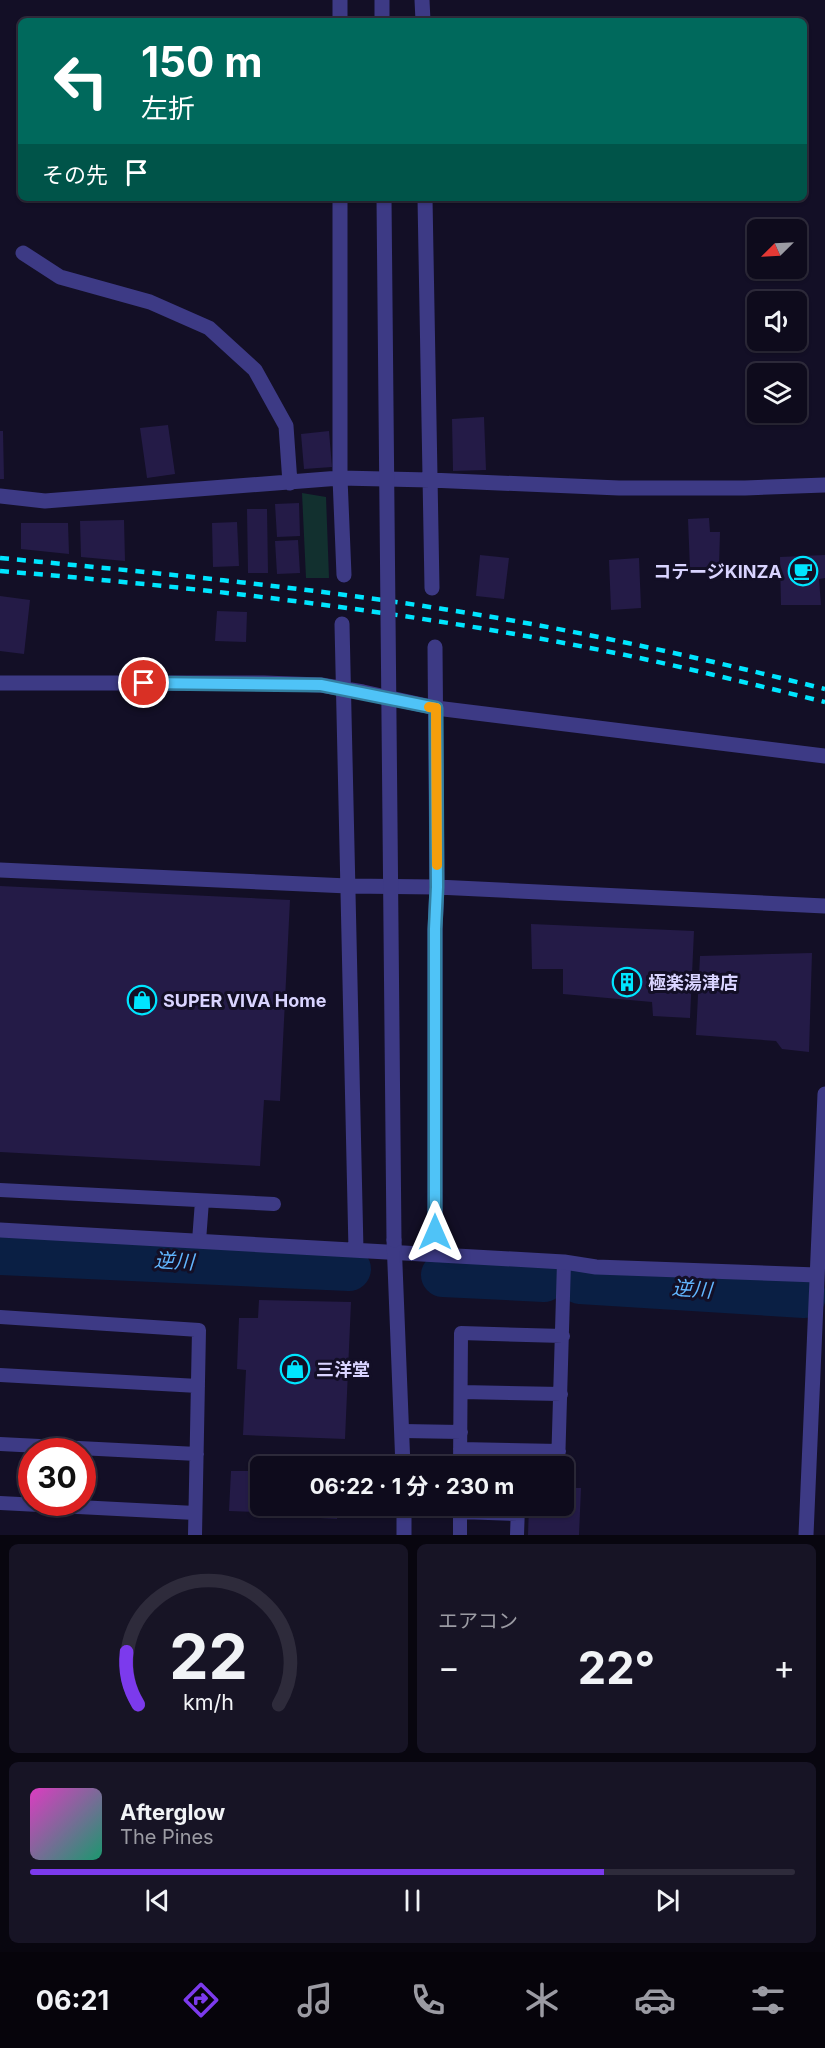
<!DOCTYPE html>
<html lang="ja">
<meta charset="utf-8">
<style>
body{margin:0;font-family:Inter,"Noto Sans JP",sans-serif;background:#171425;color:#f1f3f6;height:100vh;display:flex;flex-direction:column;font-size:22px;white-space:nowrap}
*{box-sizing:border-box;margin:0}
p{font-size:20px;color:#9b9ba3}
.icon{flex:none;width:33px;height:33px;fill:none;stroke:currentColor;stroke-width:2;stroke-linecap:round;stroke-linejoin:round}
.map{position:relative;height:1535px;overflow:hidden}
.drawer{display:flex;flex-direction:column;gap:9px;padding:9px;background:#08060f;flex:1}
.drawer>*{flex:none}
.top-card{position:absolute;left:18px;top:18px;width:789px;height:183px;border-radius:9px;box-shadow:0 2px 4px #0004,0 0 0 2px #2e2b3b;background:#00695c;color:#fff;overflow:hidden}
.needle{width:39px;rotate:246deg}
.buttons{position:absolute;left:747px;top:219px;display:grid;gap:12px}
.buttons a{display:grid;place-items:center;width:60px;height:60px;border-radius:9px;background:#0e0b1c;box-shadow:0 2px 4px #0004,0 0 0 2px #2e2b3b;font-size:30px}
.speed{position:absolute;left:18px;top:1438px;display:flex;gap:12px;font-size:30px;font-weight:700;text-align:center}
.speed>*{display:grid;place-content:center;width:78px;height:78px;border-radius:50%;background:#0e0b1c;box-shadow:0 2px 4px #0004,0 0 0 2px #2e2b3b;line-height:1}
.speed .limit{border:9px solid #d22;background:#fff;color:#111}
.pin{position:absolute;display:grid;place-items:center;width:51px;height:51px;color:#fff;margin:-26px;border:3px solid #fff;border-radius:50%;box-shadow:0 2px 6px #0007}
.me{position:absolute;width:66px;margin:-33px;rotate:0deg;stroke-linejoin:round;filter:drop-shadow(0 0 4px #0008)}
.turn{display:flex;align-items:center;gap:21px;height:126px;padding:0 24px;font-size:27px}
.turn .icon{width:78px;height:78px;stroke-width:2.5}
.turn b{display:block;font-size:42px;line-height:51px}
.then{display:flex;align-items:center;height:57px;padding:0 24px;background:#0003;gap:12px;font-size:22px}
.big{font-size:45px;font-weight:700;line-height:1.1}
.drawer .card{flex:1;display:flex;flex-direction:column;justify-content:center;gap:9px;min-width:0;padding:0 21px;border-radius:9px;background:#171425}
.drawer .dial{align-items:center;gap:0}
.dial svg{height:156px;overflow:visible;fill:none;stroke:#2e2b3b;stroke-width:7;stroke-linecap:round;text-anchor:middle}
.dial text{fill:#f1f3f6;stroke:none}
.song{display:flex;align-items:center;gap:18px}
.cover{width:72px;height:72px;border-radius:9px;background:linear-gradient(135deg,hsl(310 70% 55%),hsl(160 70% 35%))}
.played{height:6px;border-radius:3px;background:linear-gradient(90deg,#7c3aed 75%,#2e2b3b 75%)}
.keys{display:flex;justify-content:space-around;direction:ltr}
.heat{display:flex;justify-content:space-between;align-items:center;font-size:33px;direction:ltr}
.drawer .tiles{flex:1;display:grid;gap:9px;grid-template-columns:1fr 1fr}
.card:last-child{grid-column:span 2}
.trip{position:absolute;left:250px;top:1456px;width:324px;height:60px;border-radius:9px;background:#0e0b1c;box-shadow:0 2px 4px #0004,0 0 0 2px #2e2b3b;font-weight:700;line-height:60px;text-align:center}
.dock{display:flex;height:96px;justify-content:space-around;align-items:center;background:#06040b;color:#9b9ba3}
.dock .icon{width:42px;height:42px}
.dock .active{color:#7c3aed}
.dock b{font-size:27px;color:#f1f3f6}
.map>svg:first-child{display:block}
.green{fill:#12302f}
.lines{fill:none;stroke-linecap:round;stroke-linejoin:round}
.river{stroke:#0a1f44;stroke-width:44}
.building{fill:#241b47}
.service{stroke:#3d3a85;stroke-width:14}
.minor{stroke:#3d3a85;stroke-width:15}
.tertiary{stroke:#3d3a85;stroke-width:15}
.rail{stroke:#00e5ff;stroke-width:4.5;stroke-dasharray:9 8;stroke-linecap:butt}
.tertiary-bridge{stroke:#3d3a85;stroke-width:15}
.route-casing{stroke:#337fa1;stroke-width:15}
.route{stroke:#4fc3f7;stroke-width:10}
.slow{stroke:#f59e0b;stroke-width:10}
.labels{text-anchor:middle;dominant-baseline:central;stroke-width:6;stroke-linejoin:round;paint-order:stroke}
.poi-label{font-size:18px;font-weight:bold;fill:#d9d4ff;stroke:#130f26;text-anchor:start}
.water-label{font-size:20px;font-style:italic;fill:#62b6ff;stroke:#130f26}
</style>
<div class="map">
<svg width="825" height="1535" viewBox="0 0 825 1535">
<rect width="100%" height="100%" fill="#130f26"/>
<!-- green -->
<path class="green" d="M302,493L326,497L329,578H306Z"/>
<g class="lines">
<!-- river -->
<path class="river" d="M0,1253L349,1269
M443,1275L544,1280
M580,1282L804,1296"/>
</g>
<!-- building -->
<path class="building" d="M484,417L486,470L453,471L452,419Z
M168,425L175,474L147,478L140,428Z
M0,431H3L4,479H0Z
M329,431L332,467L304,469L301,434Z
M299,503L300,536L277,537L275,504Z
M247,509H267L268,573H248Z
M709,518L710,532H720L719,566L690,569L688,519Z
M124,520L125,561L81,557L80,521Z
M237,522L239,566L213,567L212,523Z
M21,523H68L69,554L21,549Z
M298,540L300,573L277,574L275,541Z
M480,555L509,558L504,599L476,596Z
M825,555V578L819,579L821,605H781L780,557Z
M639,558L641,608L611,610L609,560Z
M0,596L30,600L24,654L0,651Z
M217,611L247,612L246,642L215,641Z
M0,886L290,900L280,1101L264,1100L260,1166L0,1152Z
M531,924L694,931L690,1018L653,1016L652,1002L563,994V969H532Z
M812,953L809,1052L782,1049L776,1041L696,1035L700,956Z
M259,1300L351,1302L345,1439L243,1435L246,1370L237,1369L239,1318H258Z
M231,1471H261V1506H279V1513L229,1511Z
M564,1488H581L579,1535H528L529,1506H564Z
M304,1506H338L337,1519L303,1517Z"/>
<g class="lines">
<!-- service -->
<path class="service" d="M0,1190L274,1204
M199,1241L202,1201
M0,1317L199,1330L195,1535
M0,1375L198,1386
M461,1392L561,1394
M403,1431L461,1432
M0,1444L197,1454
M460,1449L559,1451
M460,1467L461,1333L563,1336
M558,1467L564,1262
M0,1503L195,1513
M460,1512L518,1514
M460,1535V1506
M517,1535L518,1507"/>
<!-- minor -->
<path class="minor" d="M422,0L423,21
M340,21V0
M340,198V478L344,575
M425,198L432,588
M23,253L60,277L150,302L209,328L255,370L286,426L290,483
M0,496L45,501L340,478L430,480L619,488H745L825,485
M342,624L356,1250
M435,647L437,887L435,929V1254
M0,683H264L321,685L363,692L436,708L825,756
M0,870L348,886L437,887L825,906
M0,1230L564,1262L596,1267L817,1275
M806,1535L825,1094"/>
<!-- tertiary -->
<path class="tertiary" d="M382,0V21
M394,1240L403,1467
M404,1506V1535"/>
<!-- rail -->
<path class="rail" d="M0,558C148,572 296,586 443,609C572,629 698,657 825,689
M0,571C197,587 396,610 590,648C669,663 747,683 825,702"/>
<!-- tertiary-bridge -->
<path class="tertiary-bridge" d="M384,198L394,1240"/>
</g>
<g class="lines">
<!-- route casing -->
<g class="route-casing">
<path id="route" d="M144,683L321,685L436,708L437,887L435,929V1232"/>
</g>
<!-- route -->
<use href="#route" class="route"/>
<!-- slow -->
<path class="slow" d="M429,707L436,708L437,865"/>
</g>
<!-- icons -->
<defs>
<g id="cafe-ring" transform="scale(1.5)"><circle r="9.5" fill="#130f26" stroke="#00e5ff" stroke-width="1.5"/><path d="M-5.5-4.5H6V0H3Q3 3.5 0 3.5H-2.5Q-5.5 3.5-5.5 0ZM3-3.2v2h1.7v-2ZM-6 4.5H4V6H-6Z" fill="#00e5ff"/></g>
<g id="building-ring" transform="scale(1.5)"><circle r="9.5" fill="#130f26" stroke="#00e5ff" stroke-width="1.5"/><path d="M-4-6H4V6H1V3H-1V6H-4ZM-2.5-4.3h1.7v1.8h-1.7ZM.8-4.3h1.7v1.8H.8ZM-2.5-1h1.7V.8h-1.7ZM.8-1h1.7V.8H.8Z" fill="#00e5ff"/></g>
<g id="shop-ring" transform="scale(1.5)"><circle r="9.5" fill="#130f26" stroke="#00e5ff" stroke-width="1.5"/><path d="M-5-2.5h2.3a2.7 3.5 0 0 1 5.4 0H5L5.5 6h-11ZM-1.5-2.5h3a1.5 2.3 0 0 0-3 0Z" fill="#00e5ff"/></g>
</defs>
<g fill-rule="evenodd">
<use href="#cafe-ring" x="803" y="571"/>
<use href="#building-ring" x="627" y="982"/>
<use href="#shop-ring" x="142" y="1000"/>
<use href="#shop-ring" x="295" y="1369"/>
</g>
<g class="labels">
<!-- poi labels -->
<g class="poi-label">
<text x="782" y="571" text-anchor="end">コテージKINZA</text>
<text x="648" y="982">極楽湯津店</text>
<text x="163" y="1000">SUPER VIVA Home</text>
<text x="316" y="1369">三洋堂</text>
</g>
<!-- water labels -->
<g class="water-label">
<text transform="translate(174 1261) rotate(3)">逆川</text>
<text transform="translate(692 1289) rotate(4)">逆川</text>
</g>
</g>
</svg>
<div class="buttons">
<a><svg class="needle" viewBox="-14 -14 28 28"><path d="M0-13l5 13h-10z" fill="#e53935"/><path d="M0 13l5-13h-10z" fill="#9b9ba3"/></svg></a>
<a><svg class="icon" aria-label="sound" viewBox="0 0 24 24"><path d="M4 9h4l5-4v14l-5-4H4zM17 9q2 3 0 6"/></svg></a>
<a><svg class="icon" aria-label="layers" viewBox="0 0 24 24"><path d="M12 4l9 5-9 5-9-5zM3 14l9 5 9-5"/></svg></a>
</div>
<div class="speed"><div class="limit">30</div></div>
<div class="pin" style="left:144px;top:683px;background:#d93025"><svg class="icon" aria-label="arrive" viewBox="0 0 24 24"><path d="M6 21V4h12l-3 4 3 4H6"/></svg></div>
<svg class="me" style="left:435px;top:1232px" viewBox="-20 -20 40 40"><path d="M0-17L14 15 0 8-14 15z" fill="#4fc3f7" stroke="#fff" stroke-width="4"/></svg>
<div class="trip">06:22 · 1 分 · 230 m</div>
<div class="top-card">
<div class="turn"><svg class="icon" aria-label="left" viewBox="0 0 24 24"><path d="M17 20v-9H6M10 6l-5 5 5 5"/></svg><div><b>150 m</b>左折</div></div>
<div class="then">その先<svg class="icon" aria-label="arrive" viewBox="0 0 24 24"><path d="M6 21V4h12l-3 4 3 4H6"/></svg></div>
</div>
</div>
<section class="drawer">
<div class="tiles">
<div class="card dial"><svg viewBox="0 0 100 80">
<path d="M14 69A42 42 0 1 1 86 69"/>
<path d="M14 69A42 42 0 0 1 8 42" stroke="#7c3aed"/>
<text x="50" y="56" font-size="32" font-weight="700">22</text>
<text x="50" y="72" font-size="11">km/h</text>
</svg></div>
<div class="card"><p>エアコン</p>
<div class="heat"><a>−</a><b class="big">22°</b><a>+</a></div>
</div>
<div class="card">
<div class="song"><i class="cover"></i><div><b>Afterglow</b><p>The Pines</p></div></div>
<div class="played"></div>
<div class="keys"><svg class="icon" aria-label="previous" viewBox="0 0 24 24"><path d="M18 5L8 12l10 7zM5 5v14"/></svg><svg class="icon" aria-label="pause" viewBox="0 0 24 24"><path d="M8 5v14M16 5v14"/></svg><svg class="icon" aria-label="next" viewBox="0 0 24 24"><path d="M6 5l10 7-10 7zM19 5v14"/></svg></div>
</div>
</div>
</section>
<nav class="dock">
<b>06:21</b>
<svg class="icon active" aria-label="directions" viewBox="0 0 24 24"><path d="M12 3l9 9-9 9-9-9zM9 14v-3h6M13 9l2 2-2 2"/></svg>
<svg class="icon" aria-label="music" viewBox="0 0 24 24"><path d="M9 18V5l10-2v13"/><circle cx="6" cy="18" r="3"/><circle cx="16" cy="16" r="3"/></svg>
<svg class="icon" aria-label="phone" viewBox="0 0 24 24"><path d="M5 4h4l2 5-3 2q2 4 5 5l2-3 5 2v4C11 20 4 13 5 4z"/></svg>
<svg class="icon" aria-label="climate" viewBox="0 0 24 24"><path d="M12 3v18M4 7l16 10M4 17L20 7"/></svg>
<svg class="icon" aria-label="car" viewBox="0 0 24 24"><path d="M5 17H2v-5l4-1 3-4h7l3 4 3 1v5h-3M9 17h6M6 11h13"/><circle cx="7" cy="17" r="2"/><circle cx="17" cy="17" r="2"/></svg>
<svg class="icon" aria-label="filters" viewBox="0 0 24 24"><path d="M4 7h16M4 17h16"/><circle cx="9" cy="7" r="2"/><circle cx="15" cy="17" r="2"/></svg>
</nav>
